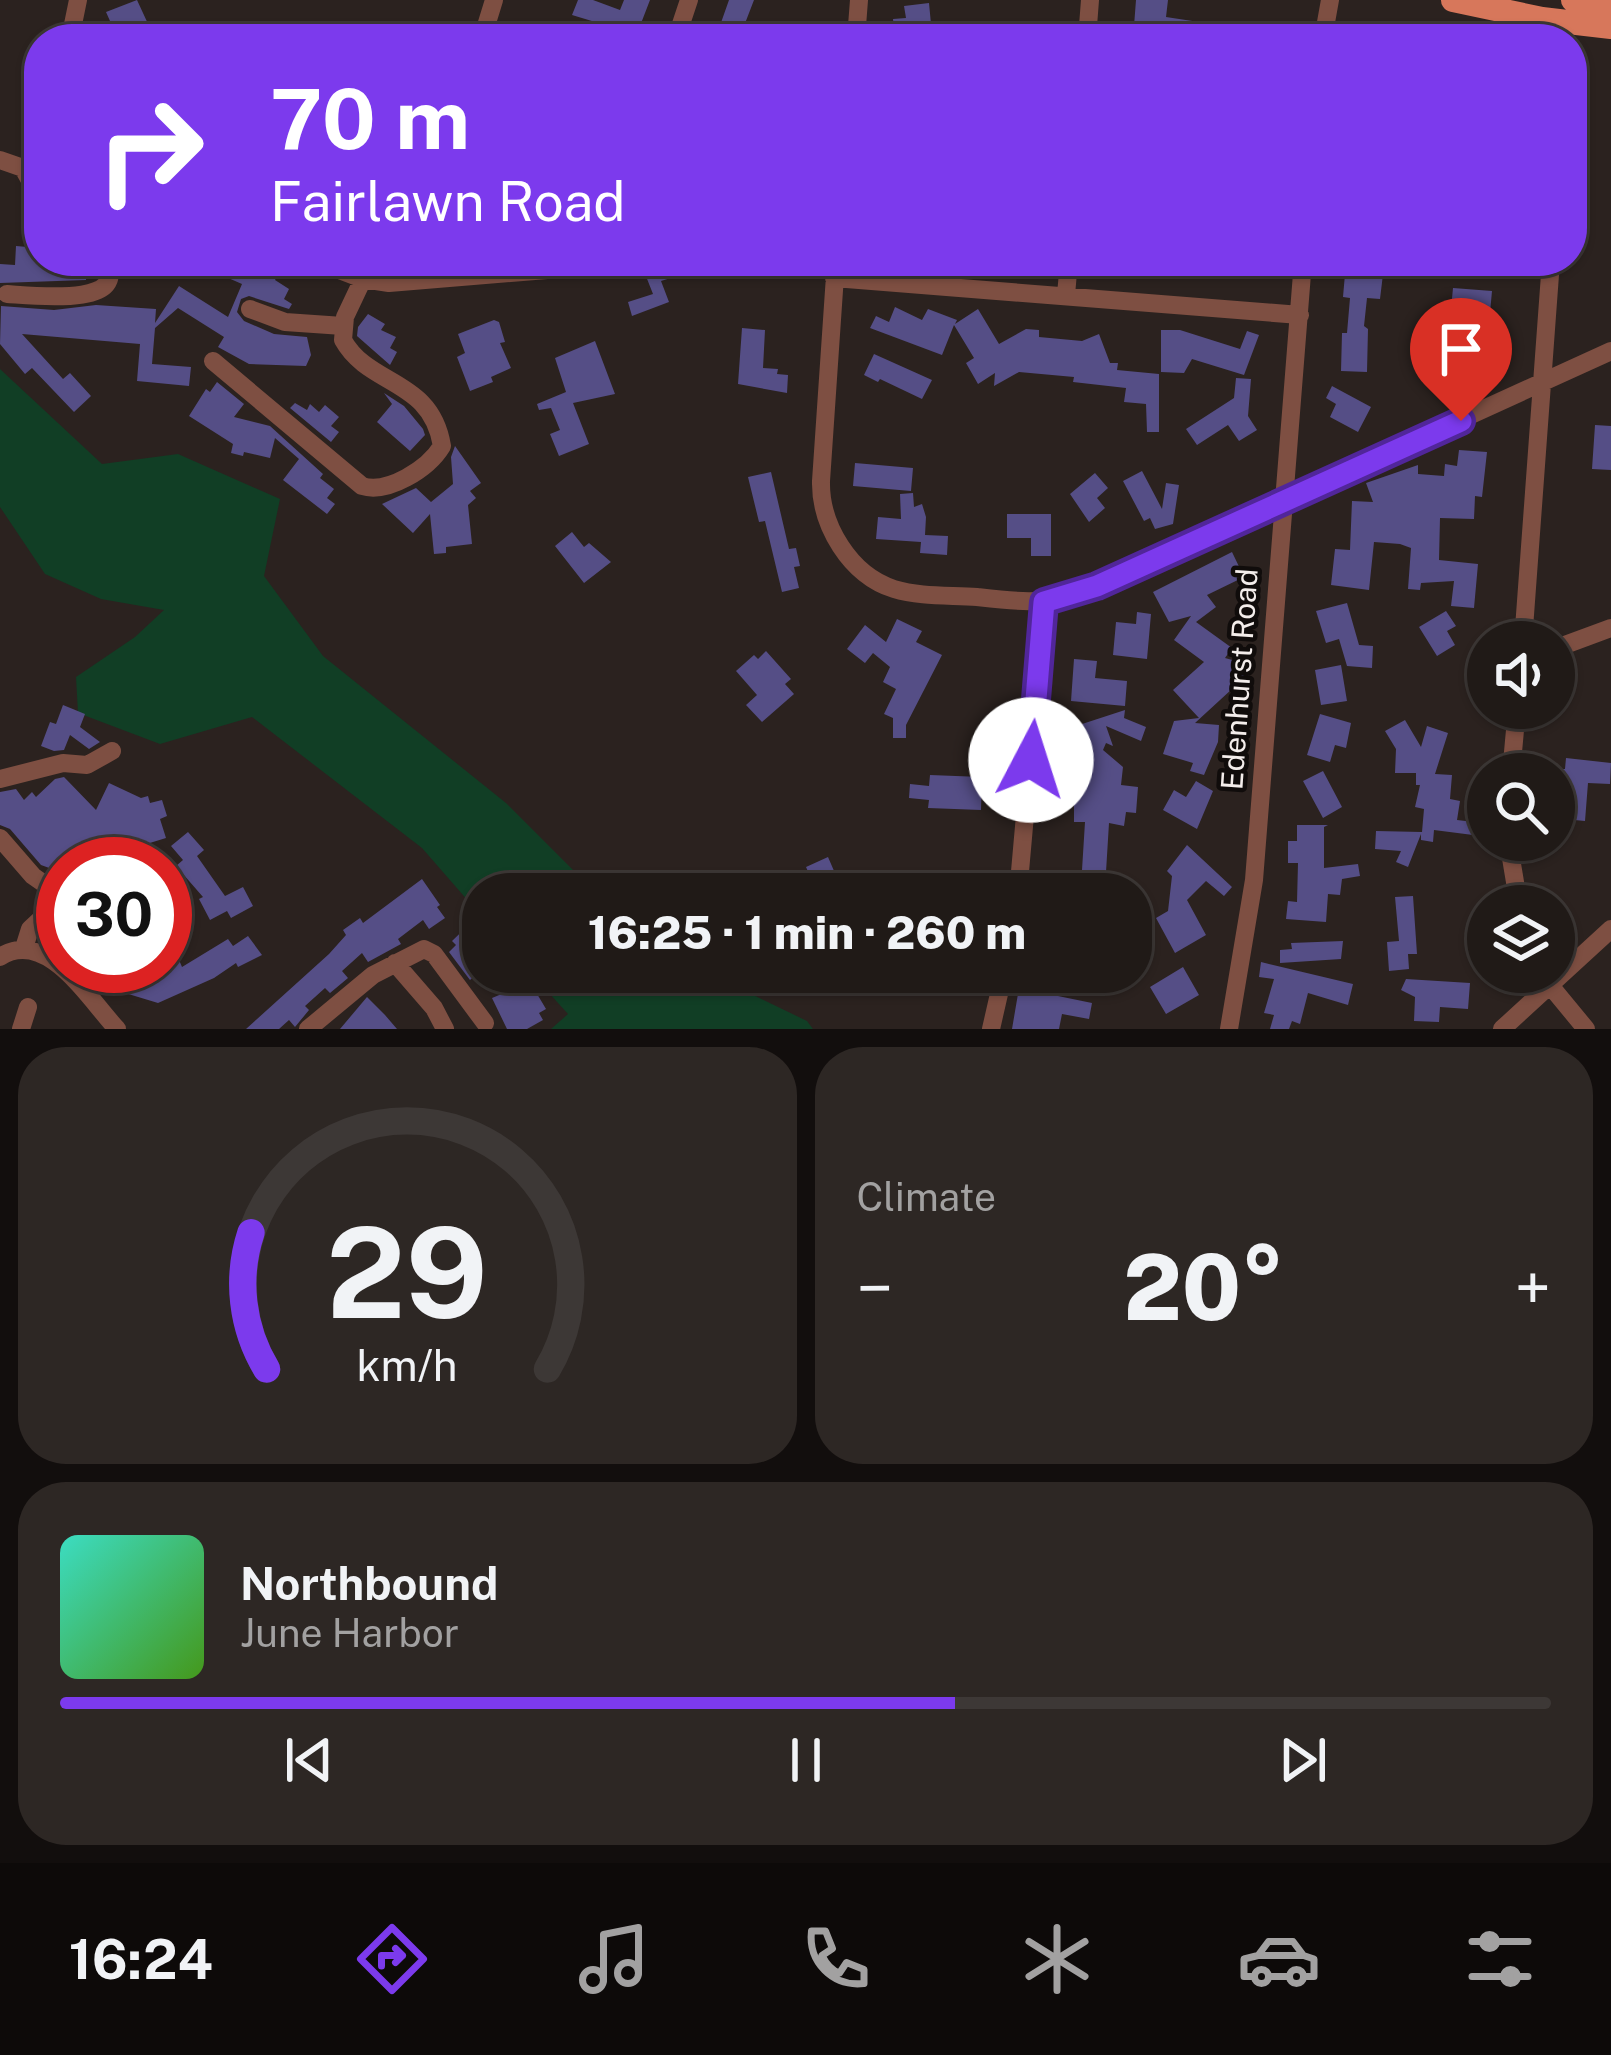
<!DOCTYPE html>
<meta charset="utf-8">
<style>
body{margin:0;font-family:"Public Sans",sans-serif;background:#2d2724;color:#f1f3f6;height:100vh;display:flex;flex-direction:column;font-size:45px;white-space:nowrap}
*{box-sizing:border-box;margin:0}
p{font-size:39px;color:#a2a1a1}
.icon{flex:none;width:66px;height:66px;fill:none;stroke:currentColor;stroke-width:2;stroke-linecap:round;stroke-linejoin:round}
.map{position:relative;height:1029px;overflow:hidden}
.details{display:flex;flex-direction:column;gap:18px;padding:18px;background:#120e0d;flex:1}
.details>*{flex:none}
.banner{position:absolute;left:24px;top:24px;width:1563px;height:252px;border-radius:48px;box-shadow:0 3px 9px #0004,0 0 0 3px #3d3836;background:#7c3aed;color:#fff;overflow:hidden}
.tools{position:absolute;left:1467px;top:621px;display:grid;gap:24px}
.tools a{display:grid;place-items:center;width:108px;height:108px;border-radius:50%;background:#201a17;box-shadow:0 3px 9px #0004,0 0 0 3px #3d3836;font-size:60px}
.speed{position:absolute;left:36px;top:837px;display:flex;gap:24px;font-size:60px;font-weight:700;text-align:center}
.speed>*{display:grid;place-content:center;width:156px;height:156px;border-radius:50%;background:#201a17;box-shadow:0 3px 9px #0004,0 0 0 3px #3d3836;line-height:1}
.speed .limit{border:18px solid #d22;background:#fff;color:#111}
.pin{position:absolute;display:grid;place-items:center;width:102px;height:102px;color:#fff;margin:-123px -51px;border-radius:50% 50% 50% 0;rotate:-45deg;box-shadow:0 0 12px #0007}
.pin .icon{rotate:45deg}
.me{position:absolute;width:132px;margin:-66px;rotate:5deg;stroke-linejoin:round;filter:drop-shadow(0 0 9px #0008)}
.turn{display:flex;align-items:center;gap:42px;height:252px;padding:0 48px;font-size:54px}
.turn .icon{width:156px;height:156px;stroke-width:2.5}
.turn b{display:block;font-size:84px;line-height:102px}
.big{font-size:90px;font-weight:800;line-height:1.1}
.details .tile{flex:1;display:flex;flex-direction:column;justify-content:center;gap:18px;min-width:0;padding:0 42px;border-radius:48px;background:#2d2724}
.details .dial{align-items:center;gap:0}
.dial svg{height:312px;overflow:visible;fill:none;stroke:#3d3836;stroke-width:7;stroke-linecap:round;text-anchor:middle}
.dial text{fill:#f1f3f6;stroke:none}
.song{display:flex;align-items:center;gap:36px}
.cover{width:144px;height:144px;border-radius:18px;background:linear-gradient(135deg,hsl(170 70% 55%),hsl(100 70% 35%))}
.played{height:12px;border-radius:6px;background:linear-gradient(90deg,#7c3aed 60%,#3d3836 60%)}
.keys{display:flex;justify-content:space-around;direction:ltr}
.heat{display:flex;justify-content:space-between;align-items:center;font-size:66px;direction:ltr}
.details .tiles{flex:1;display:grid;gap:18px;grid-template-columns:1fr 1fr}
.tile:last-child{grid-column:span 2}
.trip{position:absolute;left:462px;top:873px;width:690px;height:120px;border-radius:48px;background:#201a17;box-shadow:0 3px 9px #0004,0 0 0 3px #3d3836;font-weight:800;line-height:120px;text-align:center}
.tab-bar{display:flex;height:192px;justify-content:space-around;align-items:center;background:#0d0a09;color:#a2a1a1}
.tab-bar .icon{width:84px;height:84px}
.tab-bar .on{color:#7c3aed}
.tab-bar b{font-size:54px;color:#f1f3f6}
.map>svg:first-child{display:block}
.green{fill:#113e25}
.building{fill:#554e86}
.lines{fill:none;stroke-linecap:round;stroke-linejoin:round}
.minor{stroke:#7e4f42;stroke-width:18}
.major{stroke:#d7775b;stroke-width:24}
.route-casing{stroke:#51269a;stroke-width:30}
.route{stroke:#7c3aed;stroke-width:21}
.labels{text-anchor:middle;dominant-baseline:central;stroke-width:9;stroke-linejoin:round;paint-order:stroke}
.street-label{font-size:30px;fill:#f3edeb;stroke:#100c0b}
</style>
<div class="map">
<svg width="1611" height="1029" viewBox="0 0 1611 1029">
<rect width="100%" height="100%" fill="#2b221f"/>
<!-- green -->
<path class="green" d="M0,369L102,464L178,454L280,499L264,576L323,656L506,803L597,894H483V918L422,848L252,717L160,744L78,713L76,677L135,637L164,610L101,599L45,574L0,507Z
M530,972H706L807,1021L813,1029H551L568,1014Z"/>
<!-- building -->
<path class="building" d="M137,0L155,39H118L106,12Z
M578,0H593L620,10L624,0H650L635,39H599L605,25L572,15Z
M729,0H754L739,39L717,34Z
M1136,0H1168L1166,17L1199,22L1198,38L1156,34L1155,39H1133Z
M929,3L931,24L958,32L895,39L893,19L906,18L904,6Z
M16,246L39,248V265L86,267V280L0,283V264L15,265Z
M189,261H239L259,270L261,266L277,276L275,280L289,289L284,299L292,304L289,309L249,296L241,299L237,312L244,321L274,334L307,337L311,355L306,366L249,364L218,347L224,337L178,308L155,328L152,364L191,367L189,386L137,381L140,344L22,334L63,379L70,373L91,396L74,412L32,368L25,374L0,344L1,306L54,310L96,305L156,309L155,323L179,286L228,317L242,284Z
M640,261H671L677,276L661,281L669,302L632,316L628,302L653,294Z
M1357,262L1384,266L1380,299L1367,298L1364,326L1368,329L1367,372L1341,371L1342,333H1347L1350,298L1343,297L1345,274L1356,275Z
M1453,288L1492,291L1488,335L1492,334L1496,360L1442,368L1434,317L1450,319Z
M895,307L922,320L928,309L957,320L955,324L978,309L999,344L1026,329L1039,330V337L1082,341L1099,334L1110,363H1118L1117,370L1159,374V432H1147L1146,404L1124,402L1126,388L1073,382L1074,377L1019,372L994,386L995,373L978,384L966,363L974,358L954,325L942,355L870,328L876,316L889,322Z
M368,314L385,324L381,330L396,337L390,348L397,352L390,365L357,336L358,327Z
M494,320L499,322L505,342L500,343L511,368L491,377L493,382L470,391L457,357L465,353L458,334Z
M742,328L765,330L763,368L778,369L777,374L788,375L787,393L738,384Z
M1161,330H1180L1240,349L1247,331L1259,335L1244,375L1192,359L1184,373L1161,372Z
M595,341L615,394L573,403L589,444L559,456L550,434L560,430L551,408L539,410L537,404L566,392L555,358Z
M874,354L932,380L922,399L880,379L878,382L864,375Z
M1236,378L1251,379L1248,416L1257,430L1239,441L1228,425L1197,445L1186,429L1234,398Z
M217,382L244,404L234,417L270,426L323,474L320,478L334,489L327,498L335,504L327,514L283,480L299,459L275,438L270,458L244,452L243,456L231,453L233,444L189,416L206,389L210,392Z
M1332,386L1371,407L1358,432L1330,417L1336,404L1326,398Z
M384,393L404,406L423,429L425,435L410,451L377,422L392,404Z
M295,403L307,410L310,404L319,412L325,405L339,417L331,426L339,432L331,442L290,408Z
M1595,425L1611,426V470L1592,469Z
M455,446L481,483L470,491L476,498L468,505L472,544L446,547V553L434,554L430,514L413,533L382,504L416,488L431,502L453,484L451,457Z
M1459,450L1487,452L1482,497L1475,496L1474,519L1440,518L1439,560L1478,564L1474,608L1451,606L1454,581L1421,583L1420,590L1408,589L1411,548L1400,544L1374,542L1369,590L1331,585L1335,549L1350,550L1352,501L1373,502L1366,483L1418,465V474L1444,476L1445,464L1457,466Z
M855,463L913,468L911,491L853,486Z
M1142,471L1162,509L1166,483L1179,485L1173,524L1155,529L1150,518L1144,521L1123,481Z
M771,472L789,549L796,548L800,566L794,567L799,588L782,592L765,521L759,522L748,477Z
M1095,473L1108,488L1097,498L1105,508L1089,522L1070,494Z
M913,493L914,507L922,504L926,517L925,535L948,536L947,555L920,553L921,542L876,539L878,517L901,519L900,494Z
M1007,514H1051V556H1031V538H1007Z
M572,532L584,547L589,543L611,562L584,583L555,546Z
M1232,552L1244,577L1207,595L1216,607L1196,622L1232,648L1225,658L1236,661L1234,672L1249,673L1247,691L1232,689L1195,723L1219,725L1218,742L1204,775L1190,771L1193,763L1163,754L1174,721L1199,718L1173,690L1204,662L1174,640L1191,616L1169,622L1153,592Z
M1347,603L1359,645L1373,646L1372,668L1347,666L1339,639L1326,643L1316,611Z
M1446,611L1456,626L1447,631L1455,645L1437,656L1419,627Z
M1137,612L1151,614L1147,659L1113,655L1116,622L1136,624Z
M897,619L922,631L916,642L942,655L906,725V738H893V718L884,714L896,689L883,682L890,667L873,653L865,663L847,649L865,625L886,642Z
M766,651L791,679L785,684L794,694L762,722L746,705L757,695L736,671L754,655L758,659Z
M1074,659L1097,661L1095,678L1127,681L1125,706L1071,701Z
M1341,665L1347,701L1321,705L1315,670Z
M63,705L85,714L80,727L100,742L89,749L70,735L64,750L54,751L41,746L50,722L56,724Z
M1125,710L1124,718L1146,727L1141,741L1106,726L1113,746L1106,743L1103,750L1123,767L1121,785L1138,787L1136,813L1126,812L1124,826L1109,823L1106,872L1082,870L1085,822H1074V787H1078L1082,762L1091,763L1079,725Z
M1320,714L1351,723L1346,748L1335,745L1330,762L1307,755Z
M1405,720L1421,747L1427,726L1448,733L1435,774L1452,775L1450,799L1460,801L1457,820L1474,822L1473,835L1434,830L1433,842L1421,840V834L1408,867L1396,862L1401,851L1375,849L1376,831L1422,832L1424,809L1415,807L1420,785H1416V773H1395L1396,749L1385,731Z
M1566,758L1611,763L1610,784L1588,783L1585,821L1564,819L1563,791L1554,790L1555,769H1565Z
M1323,771L1342,807L1323,818L1303,781Z
M930,775L982,777L981,810L928,808L929,800L909,798L910,784L929,786Z
M64,777L96,810L109,783L141,798L148,796L150,803L162,800L167,816L160,819L166,838L140,846L148,864H63V873L41,865L10,829L0,825V792L16,789L24,800L32,792L36,797L55,779Z
M1196,781L1213,791L1197,829L1163,810L1174,790L1186,797Z
M1297,825H1328L1324,827V868L1358,864L1360,876L1342,879L1340,895L1328,894L1326,922L1286,919L1288,901L1297,902L1298,863H1288V841H1297Z
M188,832L204,850L197,856L225,896L243,887L253,906L231,918L227,911L210,920L199,899L203,897L176,866L183,860L171,846Z
M1187,845L1232,887L1224,896L1206,881L1187,900L1206,935L1175,953L1156,918L1168,911L1172,876L1167,871Z
M828,857L844,894H818L806,867Z
M422,879L440,905L437,907L445,918L429,929L423,920L398,939L401,944L368,962L362,953L342,971L348,978L330,993L325,988L305,1006L309,1010L295,1027L289,1020L279,1029H246L329,954L346,935L343,930L360,918L363,923Z
M1413,896L1417,954H1408L1409,969L1389,971L1387,942L1399,941L1395,897Z
M483,911V967L470,980L449,952L456,945L452,941Z
M248,936L262,955L238,967L236,963L214,978L158,1003L125,993L127,986L109,980L113,966H137L133,978L165,966V944L172,943L182,967L228,939L233,946Z
M1343,941L1341,959L1280,963V950L1292,949L1291,943Z
M1261,962L1353,984L1348,1005L1308,993L1300,1024L1292,1021L1289,1029H1270L1274,1015L1264,1013L1274,979L1259,977Z
M1183,967L1199,995L1166,1014L1150,987Z
M1406,979L1470,983L1468,1009L1440,1007L1439,1022L1414,1021L1415,997L1401,990Z
M530,982L546,1009L539,1013L543,1020L527,1029H507L492,998Z
M1019,988L1092,1003L1089,1019L1062,1014L1059,1029H1012Z
M367,997L385,1015L397,1029H340Z"/>
<g class="lines">
<!-- minor -->
<path class="minor" d="M70,39L78,0
M482,39L494,0
M676,39L689,0
M856,39L859,0
M1087,39L1090,0
M1323,39L1330,0
M0,160L23,168L39,165
M23,168L39,197
M316,261L363,279L389,283L584,267L599,261
M836,261L821,481C820,525 850,575 894,589C920,597 950,595 977,597C1012,601 1044,605 1078,594L1611,351
M834,278L1300,315
M7,294C28,295 134,308 104,261
M1066,295L1069,261
M250,309L285,322L343,326
M213,361L362,486C388,494 428,469 442,446C431,378 369,387 343,340L345,317L363,279
M1523,642L1551,261
M1554,649L1611,628
M1511,774L1517,708
M0,779L63,763L87,765L112,751
M0,838L33,876L63,897
M1508,840L1519,906
M165,894L179,919L173,929L165,931
M1018,894L1044,601
M24,948L30,929L63,898
M0,957C46,927 89,999 117,1029
M395,963L434,1008L445,1029
M1539,972L1586,1029
M21,1029L28,1007
M308,1029L373,975L424,949L434,954L485,1023
M991,1029L1004,972
M1229,1029L1254,880L1303,261
M1502,1029L1611,929"/>
<!-- major -->
<path class="major" d="M1453,0L1542,19L1611,27
M1573,0L1611,5"/>
</g>
<g class="lines">
<!-- route casing -->
<g class="route-casing">
<path id="route" d="M1031,760L1044,602L1097,586L1461,421"/>
</g>
<!-- route -->
<use href="#route" class="route"/>
</g>
<g class="labels">
<!-- street labels -->
<g class="street-label">
<text transform="translate(1239 679) rotate(-86)">Edenhurst Road</text>
</g>
</g>
</svg>
<div class="tools">
<a><svg class="icon" aria-label="sound" viewBox="0 0 24 24"><path d="M4 9h4l5-4v14l-5-4H4zM17 9q2 3 0 6"/></svg></a>
<a><svg class="icon" aria-label="search" viewBox="0 0 24 24"><circle cx="10" cy="10" r="6"/><path d="M15 15l6 6"/></svg></a>
<a><svg class="icon" aria-label="layers" viewBox="0 0 24 24"><path d="M12 4l9 5-9 5-9-5zM3 14l9 5 9-5"/></svg></a>
</div>
<div class="speed"><div class="limit">30</div></div>
<div class="pin" style="left:1461px;top:421px;background:#d93025"><svg class="icon" aria-label="arrive" viewBox="0 0 24 24"><path d="M6 21V4h12l-3 4 3 4H6"/></svg></div>
<svg class="me" style="left:1031px;top:760px" viewBox="-20 -20 40 40"><circle r="19" fill="#fff"/><path d="M0-13L10 11 0 6-10 11z" fill="#7c3aed"/></svg>
<div class="trip">16:25 · 1 min · 260 m</div>
<div class="banner">
<div class="turn"><svg class="icon" aria-label="right" viewBox="0 0 24 24"><path d="M7 20v-9h11M14 6l5 5-5 5"/></svg><div><b>70 m</b>Fairlawn Road</div></div>
</div>
</div>
<section class="details">
<div class="tiles">
<div class="tile dial"><svg viewBox="0 0 100 80">
<path d="M14 69A42 42 0 1 1 86 69"/>
<path d="M14 69A42 42 0 0 1 10 34" stroke="#7c3aed"/>
<text x="50" y="56" font-size="32" font-weight="700">29</text>
<text x="50" y="72" font-size="11">km/h</text>
</svg></div>
<div class="tile"><p>Climate</p>
<div class="heat"><a>−</a><b class="big">20°</b><a>+</a></div>
</div>
<div class="tile">
<div class="song"><i class="cover"></i><div><b>Northbound</b><p>June Harbor</p></div></div>
<div class="played"></div>
<div class="keys"><svg class="icon" aria-label="previous" viewBox="0 0 24 24"><path d="M18 5L8 12l10 7zM5 5v14"/></svg><svg class="icon" aria-label="pause" viewBox="0 0 24 24"><path d="M8 5v14M16 5v14"/></svg><svg class="icon" aria-label="next" viewBox="0 0 24 24"><path d="M6 5l10 7-10 7zM19 5v14"/></svg></div>
</div>
</div>
</section>
<nav class="tab-bar">
<b>16:24</b>
<svg class="icon on" aria-label="directions" viewBox="0 0 24 24"><path d="M12 3l9 9-9 9-9-9zM9 14v-3h6M13 9l2 2-2 2"/></svg>
<svg class="icon" aria-label="music" viewBox="0 0 24 24"><path d="M9 18V5l10-2v13"/><circle cx="6" cy="18" r="3"/><circle cx="16" cy="16" r="3"/></svg>
<svg class="icon" aria-label="phone" viewBox="0 0 24 24"><path d="M5 4h4l2 5-3 2q2 4 5 5l2-3 5 2v4C11 20 4 13 5 4z"/></svg>
<svg class="icon" aria-label="climate" viewBox="0 0 24 24"><path d="M12 3v18M4 7l16 10M4 17L20 7"/></svg>
<svg class="icon" aria-label="car" viewBox="0 0 24 24"><path d="M5 17H2v-5l4-1 3-4h7l3 4 3 1v5h-3M9 17h6M6 11h13"/><circle cx="7" cy="17" r="2"/><circle cx="17" cy="17" r="2"/></svg>
<svg class="icon" aria-label="filters" viewBox="0 0 24 24"><path d="M4 7h16M4 17h16"/><circle cx="9" cy="7" r="2"/><circle cx="15" cy="17" r="2"/></svg>
</nav>
